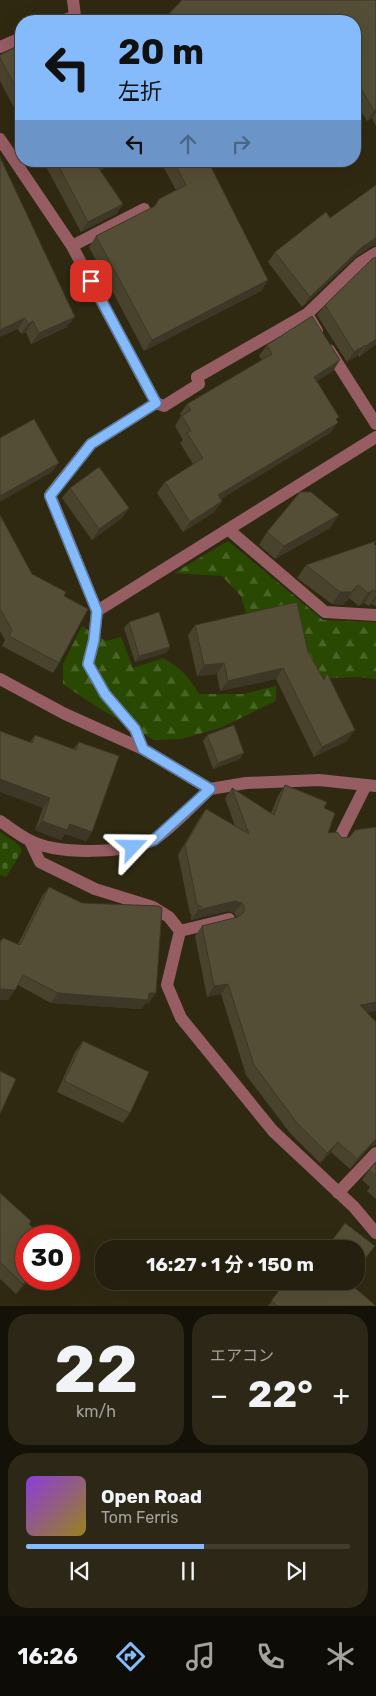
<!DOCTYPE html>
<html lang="ja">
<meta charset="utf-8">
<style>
body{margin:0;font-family:Rubik,"Noto Sans JP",sans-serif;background:#2c2717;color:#f1f3f6;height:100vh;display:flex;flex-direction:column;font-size:19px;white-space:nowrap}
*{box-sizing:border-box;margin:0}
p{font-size:16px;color:#a3a29e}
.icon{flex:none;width:28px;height:28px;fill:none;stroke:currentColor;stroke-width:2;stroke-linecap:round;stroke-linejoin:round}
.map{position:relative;height:1306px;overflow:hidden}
.drawer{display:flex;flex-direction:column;gap:8px;padding:8px;background:#141108;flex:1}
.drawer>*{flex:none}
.guide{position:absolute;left:15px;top:15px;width:346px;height:152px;border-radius:20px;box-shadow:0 5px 20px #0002,0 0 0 1px #413d2e;background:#86bbfb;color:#111;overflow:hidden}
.speed{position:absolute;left:15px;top:1225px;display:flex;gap:10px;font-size:25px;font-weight:700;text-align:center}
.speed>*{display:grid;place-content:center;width:65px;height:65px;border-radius:50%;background:#241f0e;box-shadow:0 5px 20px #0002,0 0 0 1px #413d2e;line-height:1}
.speed .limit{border:8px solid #d22;background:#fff;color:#111}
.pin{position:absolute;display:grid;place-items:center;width:42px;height:42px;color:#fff;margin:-21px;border-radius:10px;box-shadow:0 2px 8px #0006}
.me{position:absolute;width:55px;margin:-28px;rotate:67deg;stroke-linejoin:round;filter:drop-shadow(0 0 4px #0008)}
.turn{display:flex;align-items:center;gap:18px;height:105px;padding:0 20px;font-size:22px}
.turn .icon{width:65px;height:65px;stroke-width:2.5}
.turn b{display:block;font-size:35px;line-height:42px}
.lanes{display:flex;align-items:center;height:48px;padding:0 20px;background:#0003;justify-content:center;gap:25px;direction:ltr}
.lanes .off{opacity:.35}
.big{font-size:38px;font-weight:700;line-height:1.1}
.drawer .card{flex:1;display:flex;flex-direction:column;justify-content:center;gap:8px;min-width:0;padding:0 18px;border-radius:20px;background:#2c2717}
.drawer .dial{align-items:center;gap:0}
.dial b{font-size:65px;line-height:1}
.song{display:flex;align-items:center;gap:15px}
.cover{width:60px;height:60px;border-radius:8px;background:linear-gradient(135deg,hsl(270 70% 55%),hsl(50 70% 35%))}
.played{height:5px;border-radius:2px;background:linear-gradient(90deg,#86bbfb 55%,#413d2e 55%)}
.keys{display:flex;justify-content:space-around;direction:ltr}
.heat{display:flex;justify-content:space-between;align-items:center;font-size:28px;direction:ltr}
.drawer .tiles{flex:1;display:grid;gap:8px;grid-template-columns:1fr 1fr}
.card:last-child{grid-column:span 2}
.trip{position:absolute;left:95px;top:1240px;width:270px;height:50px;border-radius:20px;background:#241f0e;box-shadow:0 5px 20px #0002,0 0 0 1px #413d2e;font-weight:700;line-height:50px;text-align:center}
.dock{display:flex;height:80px;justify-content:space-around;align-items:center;background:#0e0c06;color:#a3a29e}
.dock .icon{width:35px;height:35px}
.dock .on{color:#86bbfb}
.dock b{font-size:22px;color:#f1f3f6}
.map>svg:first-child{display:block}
.forest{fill:url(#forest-firs)}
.cemetery{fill:url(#cemetery-stones)}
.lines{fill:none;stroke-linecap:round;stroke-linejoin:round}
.lane{stroke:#965d63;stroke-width:12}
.street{stroke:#965d63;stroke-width:12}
.wall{fill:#49432e}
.shaded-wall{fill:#3c3726}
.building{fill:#554e36;stroke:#3c3726}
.route-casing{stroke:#577aa3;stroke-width:12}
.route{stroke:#86bbfb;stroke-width:9}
</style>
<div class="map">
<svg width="376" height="1306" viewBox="0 0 376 1306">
<defs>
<pattern id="forest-firs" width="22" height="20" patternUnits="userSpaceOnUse" patternTransform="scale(1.25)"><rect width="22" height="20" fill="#294902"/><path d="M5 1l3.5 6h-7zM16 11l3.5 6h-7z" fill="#496427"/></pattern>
<pattern id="cemetery-stones" width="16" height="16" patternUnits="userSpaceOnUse" patternTransform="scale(1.25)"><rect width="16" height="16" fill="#294902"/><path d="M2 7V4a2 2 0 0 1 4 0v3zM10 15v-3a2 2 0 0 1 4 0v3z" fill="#496427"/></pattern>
</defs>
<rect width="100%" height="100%" fill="#302912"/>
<!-- forest -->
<path class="forest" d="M228,541L323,620L376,622V679L359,677L290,680L246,613L241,596L222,576L174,573Z
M82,626L106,641L121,637L133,668L163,658C179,667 190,677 199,694H244L276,686V701L220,728L181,739L154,740L97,707L63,684V664Z"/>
<!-- cemetery -->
<path class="cemetery" d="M0,832L18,844L22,851L6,877L0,875Z"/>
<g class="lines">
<!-- lane -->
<path class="lane" d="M62,21L75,16L73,0
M0,47L21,38
M0,139L72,246L156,403L91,444
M72,246L144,209
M156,403L164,406L199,384L197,377
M229,530L325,612L376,615
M338,841L366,785
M180,931L229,919"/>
<!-- street -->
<path class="street" d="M317,331L307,314L360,263L376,253
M329,350L376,424
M197,377L307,314
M91,444L50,495L97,611L376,437
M97,611L94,640L88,664L105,694L135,729L143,749
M0,679L65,714L143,749L210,789L246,783L319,780L376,786
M0,821C9,827 19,835 29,840C56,855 125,854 153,840C168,832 196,802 210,789
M30,841L40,862L95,889L153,907L169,917L180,931L167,985L181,1018L273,1131L354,1207L376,1233
M338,1193L376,1153"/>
</g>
<!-- wall -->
<path class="wall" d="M376,0V126L372,118L367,121L355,101V21Z
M21,44V121L0,81V55Z
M0,157L67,327L31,344L26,332L21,334L18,329Z
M43,161H114L100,171L123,204L116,214L81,232Z
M160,161H208L268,280L261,291L144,351L89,247L96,236L154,207L159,199L176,190Z
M330,218L372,246L355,257L302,307L268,262L275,252Z
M376,257V344L359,357L358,355L347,362L317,315L325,305Z
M267,345L333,371L317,381L336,421L330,433L220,499L222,501L214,512L183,532L157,493L165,482L193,464L180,443L183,440L175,426L181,416L180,414L187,404L262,360L259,356Z
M70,488L129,508L122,518L92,540L62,498Z
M0,515L32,574L64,596L59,663L53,673L2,646L5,640L0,631Z
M330,528L275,559L259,545L267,532Z
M374,544L376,546V606L372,604L369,606L364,603L359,606L349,598L343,605L332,604L297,578L306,565Z
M129,622L170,647L166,653L135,662L124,628Z
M195,625L308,652L323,679L327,673L347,741L314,757L276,679L220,691L217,674L197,676L188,635Z
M35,735L73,749L79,742L92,832L86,841L65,834L61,840L35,830L43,808L30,742Z
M207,735L240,759L213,769L203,741Z
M285,785L324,808L328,833L342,838L349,837L355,830L376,1011L367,1012L370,1147L350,1169L331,1152L320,1163L290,1133L246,1075L221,994L207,997L195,936L202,926L237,917L234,913L228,911L191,920V917L192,915L190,914L178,855L199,819L206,809L235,826L225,798L232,788L271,813L278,796Z
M49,887L149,1003H146L141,1009L51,1003L18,985L8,1000H0V941L3,938L18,944L42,896Z
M83,1041L130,1113L123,1123L57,1092L75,1052Z
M376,1162V1199L367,1191L370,1187L362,1180L369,1170Z
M0,1193L29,1224L26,1279H30L16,1294L0,1279Z
M286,1281H349L348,1282L376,1306H268Z"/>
<!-- shaded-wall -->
<path class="shaded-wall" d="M376,110V112L372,118L367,121L374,111Z
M107,161H114L91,177L98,167Z
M123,204L116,214L81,232L88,222Z
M376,238V246H372L355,257L302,307L310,297L362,247Z
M268,280L261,291L144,351L152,340Z
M75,317L67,327L31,344L39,333Z
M25,318L18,329L0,337V330Z
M33,321L26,332L21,334L28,324Z
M376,339V344L359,357L366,346Z
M365,345L358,355L347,362L354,352Z
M340,360L333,371L307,387L314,377Z
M339,417L333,425L338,423L330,433L210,506L218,495Z
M59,463L52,472L0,502V496Z
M222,501L214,512L183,532L190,522Z
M129,508L122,518L92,540L99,529Z
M339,515L330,528L275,559L284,546Z
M358,585L343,605L332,604L340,592Z
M373,590L364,603L359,606L368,593Z
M376,596V598L372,604L369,606Z
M170,647L166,653L135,662L139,656Z
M224,663L217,674L197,676L204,665Z
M283,668L276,679L220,691L228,681Z
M355,730L347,741L314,757L322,747Z
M244,753L240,759L213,769L218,763Z
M0,779L50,798L43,808L0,792Z
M42,821L70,824L92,832L86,841L65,834L61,840L35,830Z
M235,901L242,903L234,913L228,911L191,920L198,910Z
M228,984L221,994L207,997L214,986Z
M0,989L15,990L8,1000H0Z
M58,993H156L149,1003H146L141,1009L51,1003Z
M376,1002V1011L353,1015L360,1005Z
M376,1139V1145L370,1147L350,1169L357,1159Z
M338,1142L331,1152L320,1163L327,1153Z
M28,1279H30L16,1294L23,1284Z"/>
<!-- building -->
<path class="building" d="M182,0H376V110L374,111L357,81L355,82V21H162Z
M21,44V97L0,58V55Z
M0,157L75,317L39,333L33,321L28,324L25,318L0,330Z
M56,161H107L98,167L123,204L88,222Z
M173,161H208L268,280L152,340L96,236L155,206L159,199L186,185Z
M376,185V238L362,247L310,297L275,252L326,212L330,218Z
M376,257V339L366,346L365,345L354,352L325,305L372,259Z
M312,316L340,360L314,377L339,417L336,419L338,423L218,495L222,501L190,522L165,482L203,458L187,433L191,431L182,416L191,410L187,404L272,354L267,345Z
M34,419L59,463L0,496V438Z
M99,467L129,508L99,529L70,488Z
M300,492H311L339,515L284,546L267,532Z
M0,515L32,574L66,592L64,596L88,609L59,663L9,636L12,630L0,609Z
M376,541L374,544L376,546V592L373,590L368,593L358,585L351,592H340L306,565Z
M297,602L308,652L324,680L327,673L355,730L322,747L283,668L228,681L224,663L204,665L195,625Z
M159,612L170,647L139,656L129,622Z
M234,725L244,753L218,763L207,735Z
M0,731L32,743L35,735L76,750L79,742L119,756L92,832L70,824L67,830L42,821L50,798L0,779Z
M285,785L327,802L324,808L335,813L328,833L337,832L342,838L350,837L355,830L376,827V1002L360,1005L376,1022V1139L357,1159L338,1142L327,1153L297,1123L254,1065L228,984L214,986L202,926L238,917L244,912V906L242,903L235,901L198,910V907H202L197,904L185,845L206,809L249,834L232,788L274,815Z
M49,887L82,903L159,906L162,908L156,993H149L148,1000L58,993L23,975L15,990L0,989V942L3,938L20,945Z
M83,1041L149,1072L130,1113L64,1081Z
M0,1071L16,1079L0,1114Z
M376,1162V1176L369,1170Z
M0,1193L31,1221L29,1224L42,1236H26V1279H28L23,1284L0,1262Z
M345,1223L375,1246L356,1270V1249H326Z
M286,1281H348V1282L376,1306H278L271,1301Z"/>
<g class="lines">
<!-- route casing -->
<g class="route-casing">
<path id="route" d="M91,281L156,403L91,444L50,496L97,611L94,640L88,664L105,694L135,729L143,749L210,789L154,840L133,847"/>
</g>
<!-- route -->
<use href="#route" class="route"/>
</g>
</svg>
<div class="speed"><div class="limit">30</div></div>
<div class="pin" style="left:91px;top:281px;background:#d93025"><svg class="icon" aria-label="arrive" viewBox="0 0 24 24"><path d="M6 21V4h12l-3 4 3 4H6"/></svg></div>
<svg class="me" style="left:133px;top:847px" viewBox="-20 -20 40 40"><path d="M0-17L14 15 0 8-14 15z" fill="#86bbfb" stroke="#fff" stroke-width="4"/></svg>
<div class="trip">16:27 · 1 分 · 150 m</div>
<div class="guide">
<div class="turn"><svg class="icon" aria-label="left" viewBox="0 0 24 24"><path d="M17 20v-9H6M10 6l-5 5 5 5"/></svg><div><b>20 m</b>左折</div></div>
<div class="lanes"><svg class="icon" aria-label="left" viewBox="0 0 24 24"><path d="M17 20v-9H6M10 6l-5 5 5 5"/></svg><svg class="icon off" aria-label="ahead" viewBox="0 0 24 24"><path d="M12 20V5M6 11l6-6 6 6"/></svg><svg class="icon off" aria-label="right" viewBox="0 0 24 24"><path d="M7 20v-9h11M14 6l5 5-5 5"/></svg></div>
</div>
</div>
<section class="drawer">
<div class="tiles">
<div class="card dial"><b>22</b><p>km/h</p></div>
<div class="card"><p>エアコン</p>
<div class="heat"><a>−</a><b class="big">22°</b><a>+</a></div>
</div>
<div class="card">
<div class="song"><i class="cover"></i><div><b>Open Road</b><p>Tom Ferris</p></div></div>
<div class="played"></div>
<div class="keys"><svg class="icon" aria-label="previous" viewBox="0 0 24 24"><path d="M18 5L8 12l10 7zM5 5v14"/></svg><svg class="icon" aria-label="pause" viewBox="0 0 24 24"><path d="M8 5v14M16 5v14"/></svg><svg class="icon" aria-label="next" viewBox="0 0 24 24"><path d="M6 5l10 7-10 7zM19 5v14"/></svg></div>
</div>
</div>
</section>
<nav class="dock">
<b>16:26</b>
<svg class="icon on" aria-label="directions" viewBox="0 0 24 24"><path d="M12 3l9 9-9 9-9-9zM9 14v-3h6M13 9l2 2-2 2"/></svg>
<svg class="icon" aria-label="music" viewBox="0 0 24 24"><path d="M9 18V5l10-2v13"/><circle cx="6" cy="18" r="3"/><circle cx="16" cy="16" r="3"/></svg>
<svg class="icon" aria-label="phone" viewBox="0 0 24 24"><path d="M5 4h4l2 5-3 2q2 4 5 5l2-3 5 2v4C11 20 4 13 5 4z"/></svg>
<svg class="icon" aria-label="climate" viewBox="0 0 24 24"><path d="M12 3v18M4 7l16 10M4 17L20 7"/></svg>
</nav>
